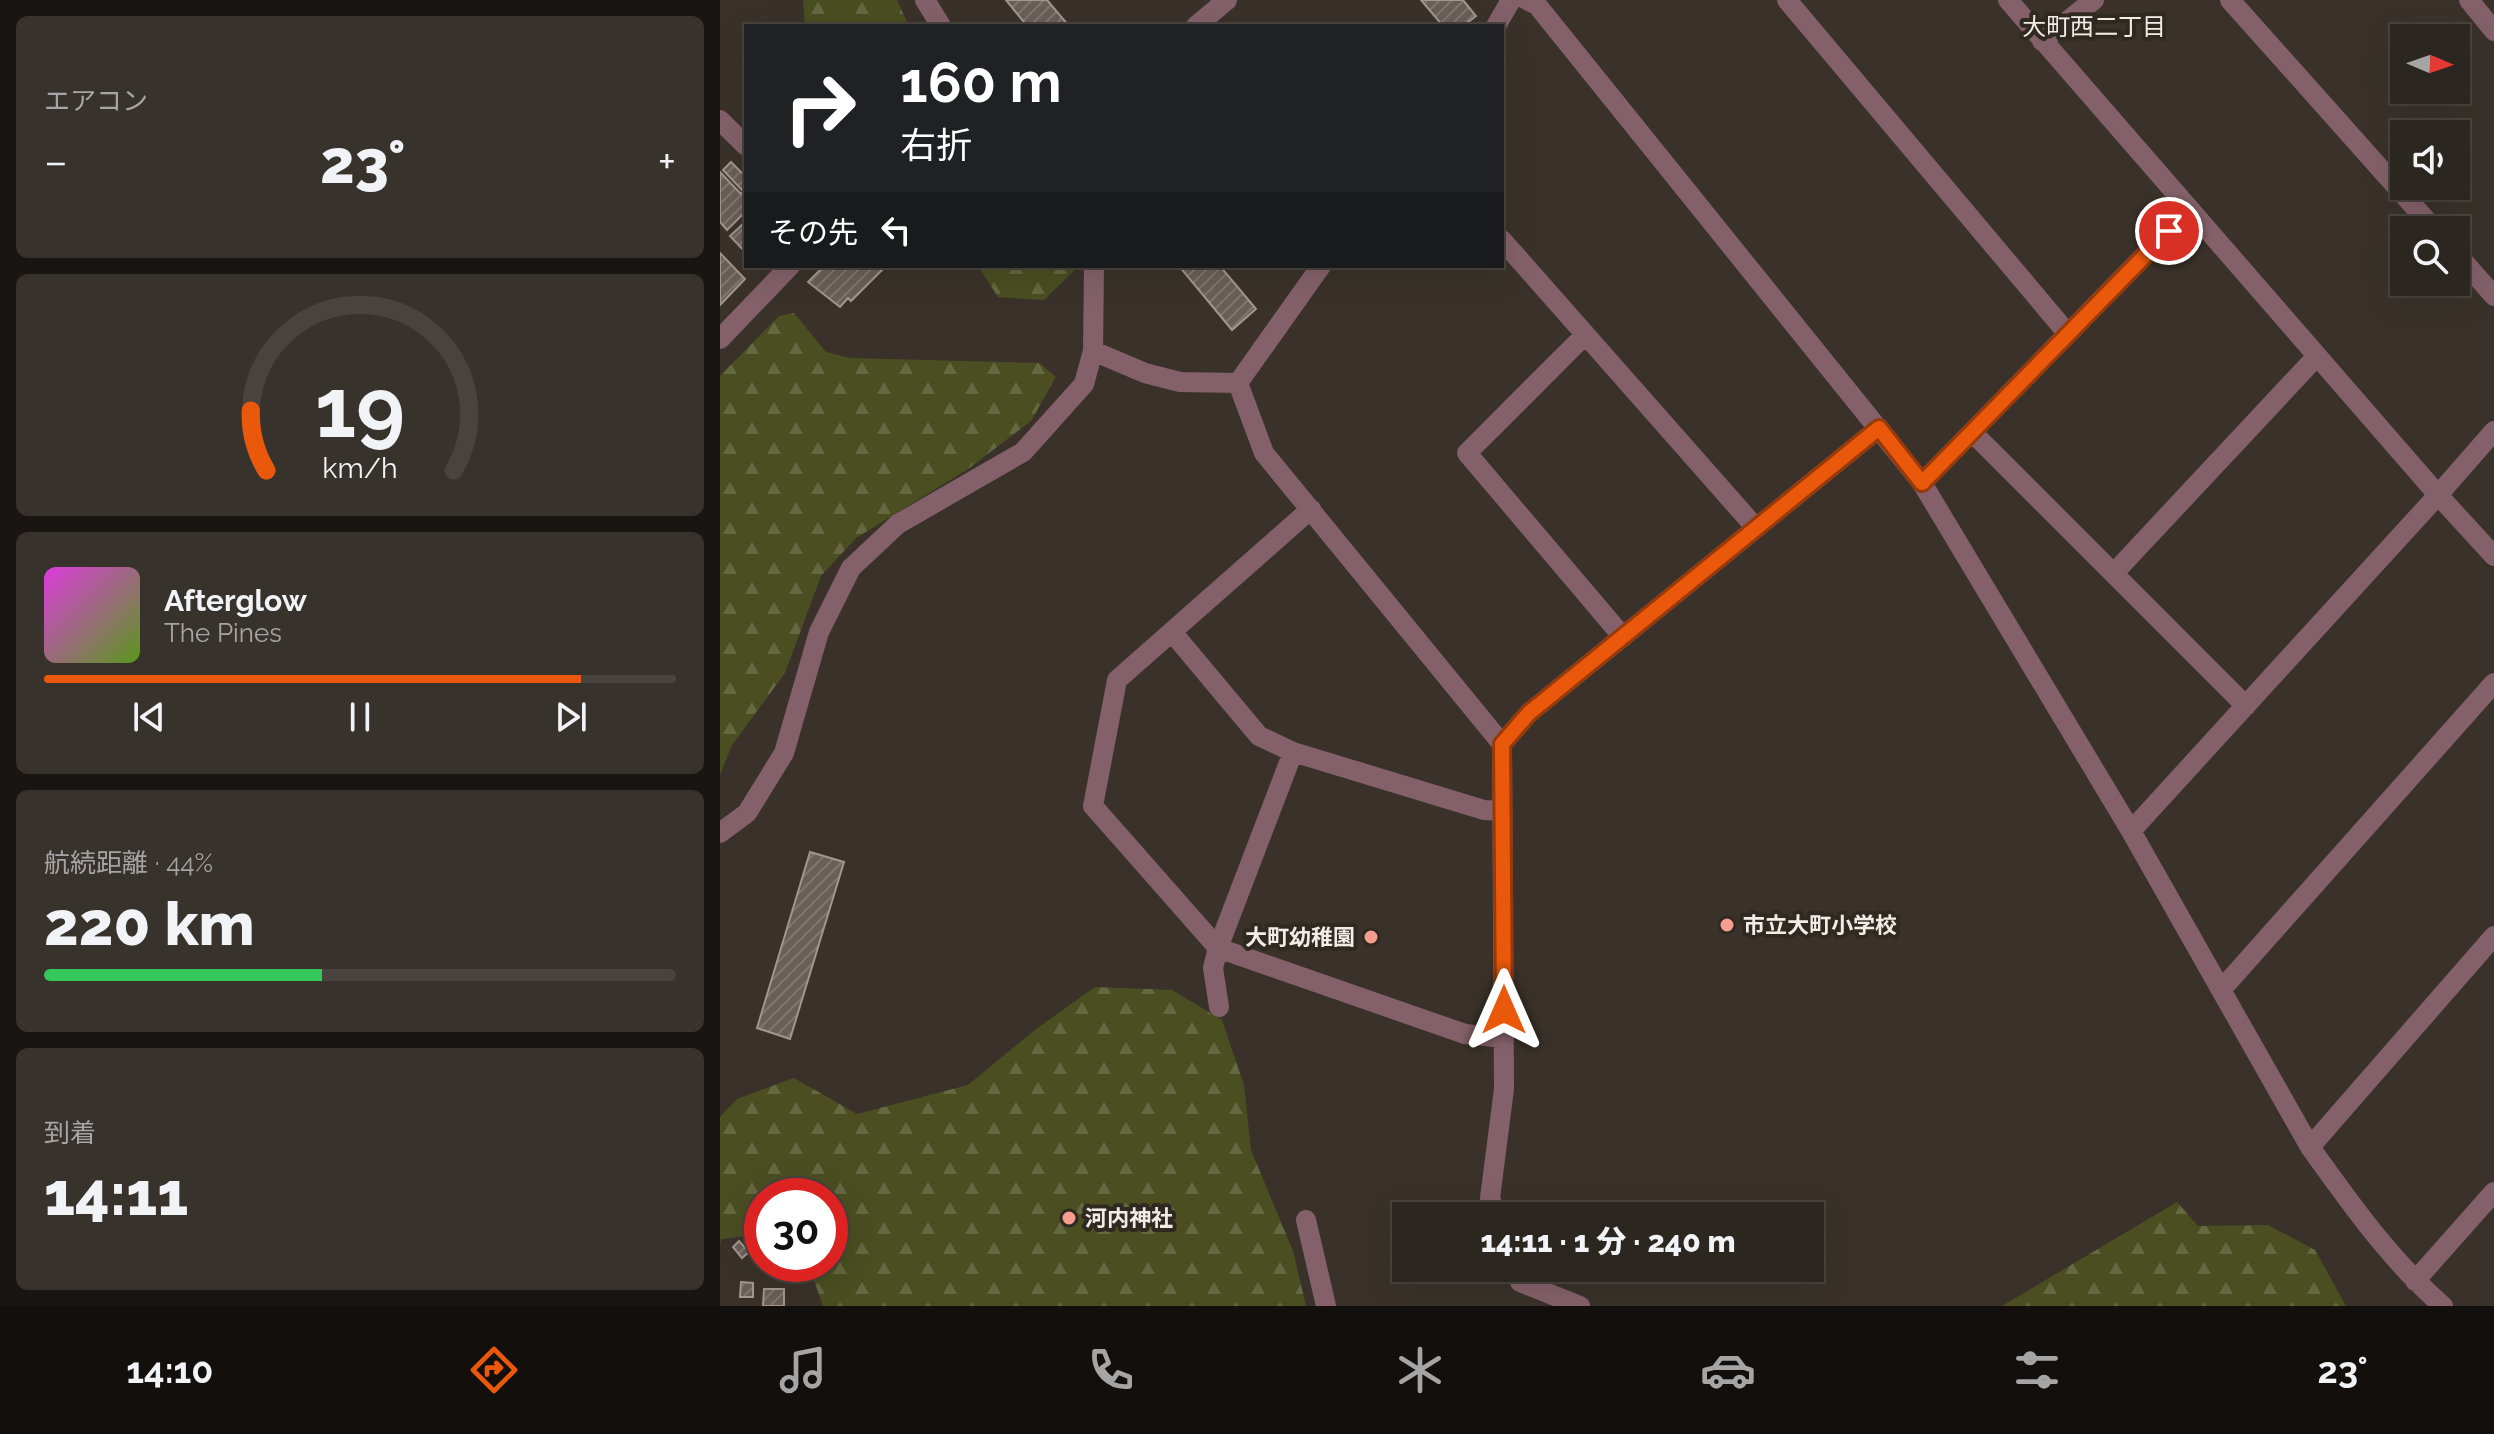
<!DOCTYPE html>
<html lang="ja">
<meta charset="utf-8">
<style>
body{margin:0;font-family:Raleway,"Noto Sans JP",sans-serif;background:#38322d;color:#f1f3f6;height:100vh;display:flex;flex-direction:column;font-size:30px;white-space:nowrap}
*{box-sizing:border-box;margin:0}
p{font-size:26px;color:#a6a5a5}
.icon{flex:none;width:44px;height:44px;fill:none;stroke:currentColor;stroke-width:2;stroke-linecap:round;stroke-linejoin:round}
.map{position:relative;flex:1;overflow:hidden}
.drawer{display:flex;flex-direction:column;gap:16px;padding:16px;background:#181512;width:720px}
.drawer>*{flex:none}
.top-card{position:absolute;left:24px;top:24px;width:760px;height:244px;border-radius:0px;box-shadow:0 8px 32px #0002,0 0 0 2px #48433e;background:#202124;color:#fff;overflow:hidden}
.needle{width:52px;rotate:92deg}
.controls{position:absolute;left:1670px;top:24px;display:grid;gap:16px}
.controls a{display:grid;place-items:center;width:80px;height:80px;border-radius:0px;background:#2c2620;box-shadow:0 8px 32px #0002,0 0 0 2px #48433e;font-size:40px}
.speed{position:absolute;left:24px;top:1178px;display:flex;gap:16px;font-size:40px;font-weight:700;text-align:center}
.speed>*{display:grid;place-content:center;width:104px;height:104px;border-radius:50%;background:#2c2620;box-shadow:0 8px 32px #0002,0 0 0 2px #48433e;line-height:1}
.speed .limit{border:12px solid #d22;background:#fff;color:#111}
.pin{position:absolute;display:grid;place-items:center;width:68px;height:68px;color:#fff;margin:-34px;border:4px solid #fff;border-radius:50%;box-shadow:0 2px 8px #0007}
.me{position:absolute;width:88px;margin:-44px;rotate:0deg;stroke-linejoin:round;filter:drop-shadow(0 0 6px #0008)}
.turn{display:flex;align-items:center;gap:28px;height:168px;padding:0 24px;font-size:36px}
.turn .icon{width:104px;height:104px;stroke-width:2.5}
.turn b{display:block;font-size:56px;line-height:68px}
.then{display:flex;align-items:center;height:76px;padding:0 24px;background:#0003;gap:16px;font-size:30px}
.big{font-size:60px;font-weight:800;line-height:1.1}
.drawer .widget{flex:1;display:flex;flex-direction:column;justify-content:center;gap:12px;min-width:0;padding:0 28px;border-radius:12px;background:#38322d}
.drawer .dial{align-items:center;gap:0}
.dial svg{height:208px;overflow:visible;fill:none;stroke:#48433e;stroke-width:7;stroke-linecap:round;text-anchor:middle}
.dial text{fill:#f1f3f6;stroke:none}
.song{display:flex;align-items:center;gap:24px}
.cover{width:96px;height:96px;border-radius:12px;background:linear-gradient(135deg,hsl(300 70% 55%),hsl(90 70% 35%))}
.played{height:8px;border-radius:4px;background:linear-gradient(90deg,#ea580c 85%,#48433e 85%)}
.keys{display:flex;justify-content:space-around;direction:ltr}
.heat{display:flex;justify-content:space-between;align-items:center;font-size:44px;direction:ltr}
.charge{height:12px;border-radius:6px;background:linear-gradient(90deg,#34c759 44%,#48433e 0)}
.trip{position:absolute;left:672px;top:1202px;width:432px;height:80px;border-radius:0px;background:#2c2620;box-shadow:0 8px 32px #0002,0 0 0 2px #48433e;font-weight:800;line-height:80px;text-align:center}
.tabs{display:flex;height:128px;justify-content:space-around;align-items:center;background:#120f0d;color:#a6a5a5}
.tabs .icon{width:56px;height:56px}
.tabs .selected{color:#ea580c}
.tabs b{font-size:36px;color:#f1f3f6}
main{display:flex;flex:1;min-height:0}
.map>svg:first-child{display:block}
.forest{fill:url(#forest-firs)}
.building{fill:url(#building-hatch);stroke:#a2968f;stroke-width:2}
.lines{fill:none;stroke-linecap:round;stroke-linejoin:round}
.minor{stroke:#84616a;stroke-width:20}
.route-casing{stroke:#983908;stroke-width:20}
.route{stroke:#ea580c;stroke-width:14}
.poi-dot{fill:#f59d8f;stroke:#302921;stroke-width:3}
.labels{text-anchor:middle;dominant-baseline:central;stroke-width:8;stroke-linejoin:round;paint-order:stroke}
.poi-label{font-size:22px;font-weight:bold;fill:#f2ece7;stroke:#302921;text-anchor:start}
.neighbourhood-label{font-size:24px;fill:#f2ece7;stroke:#302921}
</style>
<main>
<section class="drawer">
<div class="widget"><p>エアコン</p>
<div class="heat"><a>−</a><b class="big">23°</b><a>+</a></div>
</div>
<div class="widget dial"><svg viewBox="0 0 100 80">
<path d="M14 69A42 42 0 1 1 86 69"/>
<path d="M14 69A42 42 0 0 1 8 46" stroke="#ea580c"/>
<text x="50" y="56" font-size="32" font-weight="700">19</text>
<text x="50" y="72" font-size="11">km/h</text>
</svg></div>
<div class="widget">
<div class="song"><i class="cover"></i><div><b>Afterglow</b><p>The Pines</p></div></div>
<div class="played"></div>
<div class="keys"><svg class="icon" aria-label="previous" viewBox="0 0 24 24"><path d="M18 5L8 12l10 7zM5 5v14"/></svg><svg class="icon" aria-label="pause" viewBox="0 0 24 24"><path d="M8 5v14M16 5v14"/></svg><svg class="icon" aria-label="next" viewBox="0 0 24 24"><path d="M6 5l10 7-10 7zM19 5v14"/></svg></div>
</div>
<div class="widget"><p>航続距離 · 44%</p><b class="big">220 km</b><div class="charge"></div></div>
<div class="widget"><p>到着</p><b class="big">14:11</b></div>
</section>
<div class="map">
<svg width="1774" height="1306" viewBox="0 0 1774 1306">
<defs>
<pattern id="forest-firs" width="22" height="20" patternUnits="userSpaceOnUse" patternTransform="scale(2)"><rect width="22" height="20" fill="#4a4e21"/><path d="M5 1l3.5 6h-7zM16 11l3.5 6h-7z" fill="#656841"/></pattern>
<pattern id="building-hatch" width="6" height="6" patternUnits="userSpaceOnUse" patternTransform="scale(2)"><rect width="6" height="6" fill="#6a5f58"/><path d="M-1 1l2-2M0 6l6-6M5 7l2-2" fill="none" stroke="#807670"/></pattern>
</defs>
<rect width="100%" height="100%" fill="#3a322a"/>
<!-- forest -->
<path class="forest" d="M83,0H177L189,26H85Z
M258,266H353L355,270L324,300L278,297Z
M74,313L106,352L130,358L319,363L336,377L311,421L248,469L136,538L101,576L65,673L12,745L0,775V376L59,316Z
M375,987L452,990L502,1020L524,1085L531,1150L573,1251L586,1306H103L91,1272L80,1264H110V1196H42V1238L37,1235L1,1239L0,1247V1117L17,1099L74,1078L137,1114L248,1085L316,1029Z
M1457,1202L1478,1226L1548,1225L1595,1250L1626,1306H1282Z"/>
<!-- building -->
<path class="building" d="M286,0H327L349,26H307Z
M701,0H743L756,16L743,26H723Z
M11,162L26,177V186L22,190L3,170Z
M0,172L21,194L26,189V211L7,230L0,222Z
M26,221V253L10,236Z
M0,253L25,279L0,305Z
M104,266H166L131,301L128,298L120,307L88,282Z
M459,266H500L536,309L512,330Z
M90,852L124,862L70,1039L37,1028Z
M19,1241L29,1252L22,1258L13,1247Z
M21,1282L33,1283V1297H20Z
M44,1289H64V1306H43Z"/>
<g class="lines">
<!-- minor -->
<path class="minor" d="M205,0L221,26
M807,0L817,5L1202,483L1411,831L1590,1147C1630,1203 1671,1261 1723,1306
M1067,0L1348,334
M1288,0L1718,495L1774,556
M1510,0L1715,230
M1749,0L1774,31
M476,26L507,0
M776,26L791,0
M1322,41L1374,0
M0,120L26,146
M782,240L1036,528
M1736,253L1774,296
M865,335L747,453L903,637
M0,339L70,266
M373,351L425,373L460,382L518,383L601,266
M518,383L544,453L782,744
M1252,432L1526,706
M1202,483L1469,210
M591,509L397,680L373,806L498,948L745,1034L784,1038
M1394,573L1597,356
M452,632L539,736L573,752L764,810L782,811
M1411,831L1718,495L1774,431
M0,833L27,813L64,753L99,632L131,568L178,524L303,452L364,384L373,351L374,266
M1501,990L1774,683
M499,1007L493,968L498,948L573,752
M1590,1147L1774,936
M777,1216L770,1198L784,1089L782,744L809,713L1159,428
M586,1220L606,1306
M795,1268L800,1282L860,1306
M1695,1281L1774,1192"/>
</g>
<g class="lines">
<!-- route casing -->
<g class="route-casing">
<path id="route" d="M784,1010L782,744L809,713L1159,428L1202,483L1449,231"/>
</g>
<!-- route -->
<use href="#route" class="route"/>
</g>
<!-- markers -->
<g class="poi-dot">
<circle cx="1007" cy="925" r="8"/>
<circle cx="651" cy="937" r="8"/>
<circle cx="349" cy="1218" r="8"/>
</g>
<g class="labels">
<!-- poi labels -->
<g class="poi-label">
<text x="1023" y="925">市立大町小学校</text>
<text x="635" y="937" text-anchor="end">大町幼稚園</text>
<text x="365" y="1218">河内神社</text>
</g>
<!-- neighbourhood labels -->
<g class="neighbourhood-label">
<text x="1374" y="26">大町西二丁目</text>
</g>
</g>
</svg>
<div class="controls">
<a><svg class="needle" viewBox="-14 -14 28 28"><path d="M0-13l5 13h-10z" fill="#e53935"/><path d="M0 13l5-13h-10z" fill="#a6a5a5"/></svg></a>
<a><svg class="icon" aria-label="sound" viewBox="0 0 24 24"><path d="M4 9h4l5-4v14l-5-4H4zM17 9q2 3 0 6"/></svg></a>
<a><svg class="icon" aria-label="search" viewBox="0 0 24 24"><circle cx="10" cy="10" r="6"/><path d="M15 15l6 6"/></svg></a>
</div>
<div class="speed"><div class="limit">30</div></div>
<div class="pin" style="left:1449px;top:231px;background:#d93025"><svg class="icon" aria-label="arrive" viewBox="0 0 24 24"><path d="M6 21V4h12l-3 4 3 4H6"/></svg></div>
<svg class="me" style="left:784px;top:1010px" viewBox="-20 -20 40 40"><path d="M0-17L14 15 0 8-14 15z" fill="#ea580c" stroke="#fff" stroke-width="4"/></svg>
<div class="trip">14:11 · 1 分 · 240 m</div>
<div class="top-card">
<div class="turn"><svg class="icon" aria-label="right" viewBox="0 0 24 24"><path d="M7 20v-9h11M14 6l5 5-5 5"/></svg><div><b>160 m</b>右折</div></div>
<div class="then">その先<svg class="icon" aria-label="left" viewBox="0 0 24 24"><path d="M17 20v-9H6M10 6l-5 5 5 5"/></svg></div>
</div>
</div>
</main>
<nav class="tabs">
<b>14:10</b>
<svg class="icon selected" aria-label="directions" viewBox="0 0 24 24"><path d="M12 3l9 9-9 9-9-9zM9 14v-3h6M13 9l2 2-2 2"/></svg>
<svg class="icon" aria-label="music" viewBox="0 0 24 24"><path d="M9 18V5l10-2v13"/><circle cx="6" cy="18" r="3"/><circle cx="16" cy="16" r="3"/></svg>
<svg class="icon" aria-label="phone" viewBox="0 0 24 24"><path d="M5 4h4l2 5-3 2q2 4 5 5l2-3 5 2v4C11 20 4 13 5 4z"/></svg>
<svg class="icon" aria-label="climate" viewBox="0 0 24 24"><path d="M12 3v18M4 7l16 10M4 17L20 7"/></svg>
<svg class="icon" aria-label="car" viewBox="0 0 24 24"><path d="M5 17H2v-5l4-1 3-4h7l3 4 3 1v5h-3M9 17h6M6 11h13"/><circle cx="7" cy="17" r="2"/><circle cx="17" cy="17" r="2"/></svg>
<svg class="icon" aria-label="filters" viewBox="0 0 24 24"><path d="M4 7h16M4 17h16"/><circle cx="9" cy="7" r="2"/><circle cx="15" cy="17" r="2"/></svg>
<b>23°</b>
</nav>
